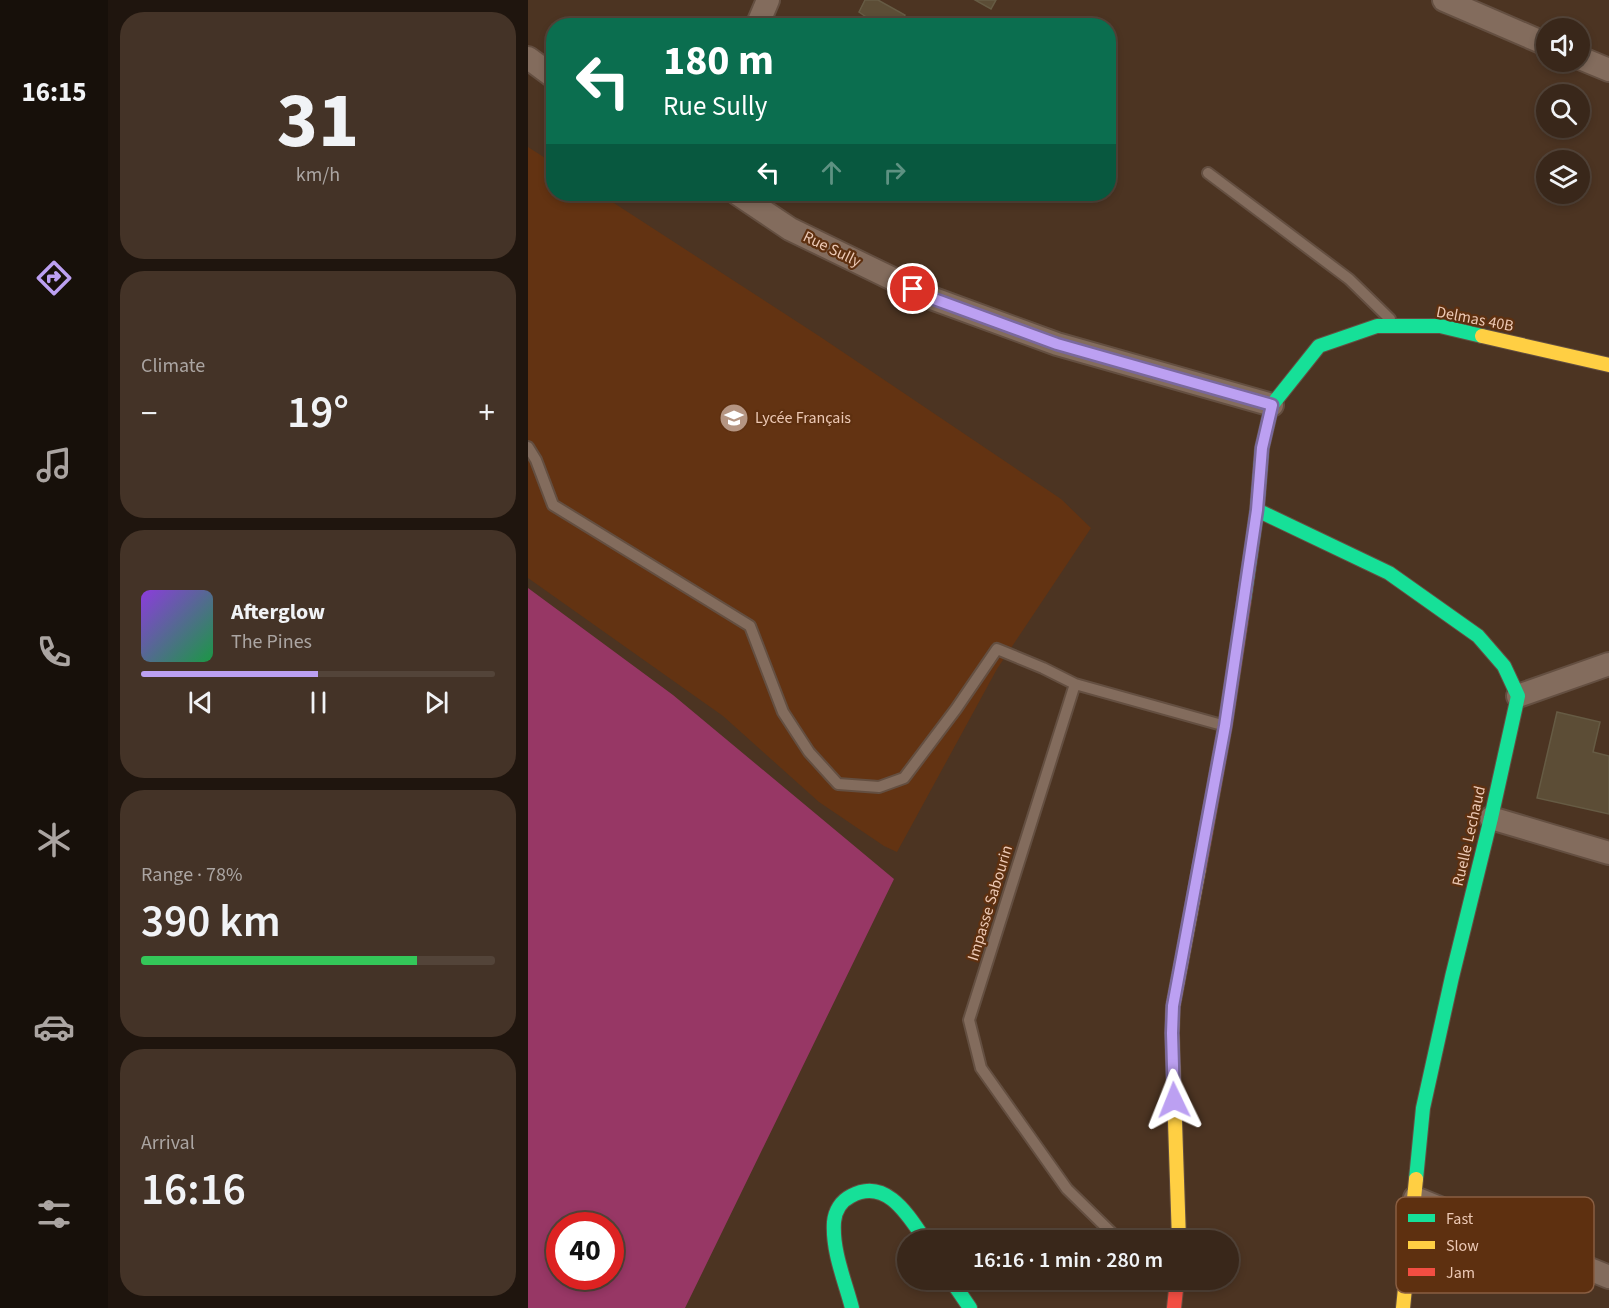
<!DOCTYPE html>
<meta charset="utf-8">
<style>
body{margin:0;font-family:"Source Sans 3",sans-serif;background:#443327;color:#f1f3f6;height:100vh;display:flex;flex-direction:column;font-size:22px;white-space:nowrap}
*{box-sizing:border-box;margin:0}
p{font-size:20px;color:#aba5a2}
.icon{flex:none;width:33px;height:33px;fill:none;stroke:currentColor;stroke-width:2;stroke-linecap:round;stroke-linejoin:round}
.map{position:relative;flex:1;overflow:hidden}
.side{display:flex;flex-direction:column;gap:12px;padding:12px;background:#1f150e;width:420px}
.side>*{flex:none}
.banner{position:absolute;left:18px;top:18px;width:570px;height:183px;border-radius:24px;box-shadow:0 3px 9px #0003,0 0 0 2px #534439;background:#0b6e4f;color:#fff;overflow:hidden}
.buttons{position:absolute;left:1008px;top:18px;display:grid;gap:12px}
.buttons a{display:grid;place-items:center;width:54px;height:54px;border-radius:50%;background:#39271a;box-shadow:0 3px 9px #0003,0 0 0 2px #534439;font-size:30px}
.speed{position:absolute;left:18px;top:1212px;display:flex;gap:12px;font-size:30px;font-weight:700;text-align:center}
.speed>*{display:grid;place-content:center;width:78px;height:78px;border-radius:50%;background:#39271a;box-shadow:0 3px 9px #0003,0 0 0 2px #534439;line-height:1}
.speed .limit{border:9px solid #d22;background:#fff;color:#111}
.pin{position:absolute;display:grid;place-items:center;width:51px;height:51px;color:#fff;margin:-26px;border:3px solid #fff;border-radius:50%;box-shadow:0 2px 6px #0007}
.me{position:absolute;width:66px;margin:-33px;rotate:358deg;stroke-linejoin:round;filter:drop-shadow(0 0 4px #0008)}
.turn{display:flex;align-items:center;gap:21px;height:126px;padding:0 18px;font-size:27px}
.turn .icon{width:78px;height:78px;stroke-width:2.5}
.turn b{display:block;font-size:42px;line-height:51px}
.lanes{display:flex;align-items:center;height:57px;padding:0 18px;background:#0003;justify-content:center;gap:30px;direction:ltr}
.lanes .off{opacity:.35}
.big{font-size:45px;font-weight:600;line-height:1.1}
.side .card{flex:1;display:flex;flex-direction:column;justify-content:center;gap:9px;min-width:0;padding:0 21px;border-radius:24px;background:#443327}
.side .dial{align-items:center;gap:0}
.dial b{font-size:78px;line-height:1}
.song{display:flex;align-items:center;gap:18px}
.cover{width:72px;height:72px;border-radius:9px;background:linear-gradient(135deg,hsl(270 70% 55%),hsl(140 70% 35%))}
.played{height:6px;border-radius:3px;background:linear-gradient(90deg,#bca0f2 50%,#534439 50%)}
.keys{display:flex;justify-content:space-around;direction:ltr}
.heat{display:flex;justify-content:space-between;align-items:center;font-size:33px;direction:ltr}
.charge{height:9px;border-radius:4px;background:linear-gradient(90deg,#34c759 78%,#534439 0)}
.trip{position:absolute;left:369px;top:1230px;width:342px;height:60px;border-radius:30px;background:#39271a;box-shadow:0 3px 9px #0003,0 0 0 2px #534439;font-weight:600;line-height:60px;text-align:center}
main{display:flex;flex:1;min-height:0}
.menu{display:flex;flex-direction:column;width:108px;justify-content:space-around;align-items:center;background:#17100a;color:#aba5a2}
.menu .icon{width:42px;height:42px}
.menu .on{color:#bca0f2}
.menu b{font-size:27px;color:#f1f3f6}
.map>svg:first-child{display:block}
.built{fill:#633312}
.forest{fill:#973765;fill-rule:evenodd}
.building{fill:#5c4d36;stroke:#665b44;stroke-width:1.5}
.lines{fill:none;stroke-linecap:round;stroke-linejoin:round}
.lane-casing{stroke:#644f41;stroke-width:14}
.street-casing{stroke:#644f41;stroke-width:26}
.fast-casing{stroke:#644f41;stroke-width:16}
.slow-casing{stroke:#644f41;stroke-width:16}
.jam-casing{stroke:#644f41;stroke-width:16}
.lane{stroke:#836c5d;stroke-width:10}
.street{stroke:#836c5d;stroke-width:22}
.fast{stroke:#16e098;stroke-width:14}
.slow{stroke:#ffcf43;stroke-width:14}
.jam{stroke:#f24e42;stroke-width:14}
.route-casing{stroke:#7a689d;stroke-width:15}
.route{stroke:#bca0f2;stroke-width:10}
.labels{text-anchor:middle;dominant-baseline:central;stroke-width:4.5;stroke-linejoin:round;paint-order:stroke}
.street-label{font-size:16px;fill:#edc9b5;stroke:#5e3010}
.poi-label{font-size:16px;fill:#edc9b5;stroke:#5e3010;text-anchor:start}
.key{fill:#5e3010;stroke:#895e42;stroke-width:1.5}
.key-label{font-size:16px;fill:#edc9b5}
</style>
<main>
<nav class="menu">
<b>16:15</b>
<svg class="icon on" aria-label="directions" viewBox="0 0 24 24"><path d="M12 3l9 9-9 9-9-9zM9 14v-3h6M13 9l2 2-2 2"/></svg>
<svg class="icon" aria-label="music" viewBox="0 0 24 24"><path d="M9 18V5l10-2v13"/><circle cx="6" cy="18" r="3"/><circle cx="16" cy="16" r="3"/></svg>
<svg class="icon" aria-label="phone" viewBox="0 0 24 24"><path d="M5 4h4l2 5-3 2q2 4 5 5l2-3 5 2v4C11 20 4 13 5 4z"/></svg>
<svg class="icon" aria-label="climate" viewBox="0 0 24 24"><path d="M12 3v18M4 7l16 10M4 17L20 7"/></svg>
<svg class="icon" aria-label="car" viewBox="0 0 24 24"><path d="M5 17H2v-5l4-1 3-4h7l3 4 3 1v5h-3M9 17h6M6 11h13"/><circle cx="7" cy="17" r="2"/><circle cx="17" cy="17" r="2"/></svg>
<svg class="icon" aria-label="filters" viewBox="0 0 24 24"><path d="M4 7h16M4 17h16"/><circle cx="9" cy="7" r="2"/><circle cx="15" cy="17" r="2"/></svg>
</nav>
<section class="side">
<div class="card dial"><b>31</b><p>km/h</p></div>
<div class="card"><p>Climate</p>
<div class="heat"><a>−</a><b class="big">19°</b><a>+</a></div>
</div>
<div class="card">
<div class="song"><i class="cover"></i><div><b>Afterglow</b><p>The Pines</p></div></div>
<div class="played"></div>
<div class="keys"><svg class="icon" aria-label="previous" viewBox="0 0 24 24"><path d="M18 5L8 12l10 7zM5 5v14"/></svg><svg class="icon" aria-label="pause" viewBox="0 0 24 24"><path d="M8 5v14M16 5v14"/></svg><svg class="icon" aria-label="next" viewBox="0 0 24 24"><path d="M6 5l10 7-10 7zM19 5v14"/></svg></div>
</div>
<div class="card"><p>Range · 78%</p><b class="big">390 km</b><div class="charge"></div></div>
<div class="card"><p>Arrival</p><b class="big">16:16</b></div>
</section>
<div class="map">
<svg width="1081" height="1308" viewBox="0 0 1081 1308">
<rect width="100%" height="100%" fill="#4c3422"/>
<!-- built -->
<path class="built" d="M0,147L25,163L26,194H72L291,336L533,499L563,528L469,669L369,852L356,846L291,802L195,716L0,578Z"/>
<!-- forest -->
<path class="forest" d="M0,588L145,695L366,879L157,1308H0ZM32,1226H82V1276H32Z"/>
<!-- building -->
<path class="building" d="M337,0H350L377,15L373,26H341L344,21L331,12Z
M447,0H468L463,9Z
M1029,712L1072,722L1065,752L1081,756V814L1009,798Z"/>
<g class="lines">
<!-- lane casing -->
<g class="lane-casing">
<path id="lane" d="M680,173L821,279L862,319
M0,447L8,460L25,505L222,626L255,712L281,752L310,784L351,787L376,778L428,709L469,649L515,668L547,684L694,725
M547,684L441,1020L453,1068L539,1189L591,1240"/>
</g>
<!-- street casing -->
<g class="street-casing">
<path id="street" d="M916,0L1018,44
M229,26L240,0
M0,58L26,77
M1052,58L1081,70
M210,194L262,229L406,299L529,344L744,405
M990,696L1081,664
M963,818L1081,853
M887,1198L1081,1277"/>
</g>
<!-- fast casing -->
<g class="fast-casing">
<path id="fast" d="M729,510L861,573L950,636L976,666L990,696L963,818L924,977L895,1108L888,1179
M716,600L729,510L734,448L744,405L791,346L849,326H912L954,336
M423,1280L442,1308
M324,1308C317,1281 304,1251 306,1222C307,1211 313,1201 323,1196C358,1177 380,1215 397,1240"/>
</g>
<!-- slow casing -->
<g class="slow-casing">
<path id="slow" d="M954,336L1081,365
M651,1240L644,1033L645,1006L671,868
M875,1308L888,1179"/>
</g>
<!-- jam casing -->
<g class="jam-casing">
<path id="jam" d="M671,868L697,726L716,600
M646,1308L649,1280"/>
</g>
<!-- lane -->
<use href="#lane" class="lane"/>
<!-- street -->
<use href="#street" class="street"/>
<!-- fast -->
<use href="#fast" class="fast"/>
<!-- slow -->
<use href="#slow" class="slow"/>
<!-- jam -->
<use href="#jam" class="jam"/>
</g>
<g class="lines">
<!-- route casing -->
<g class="route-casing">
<path id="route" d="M385,289L406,299L529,344L744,405L734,448L729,510L697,726L645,1006L644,1033L646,1100"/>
</g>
<!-- route -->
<use href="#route" class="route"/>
</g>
<!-- icons -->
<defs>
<g id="school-disc" transform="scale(1.5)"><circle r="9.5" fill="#b59582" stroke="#5e3010"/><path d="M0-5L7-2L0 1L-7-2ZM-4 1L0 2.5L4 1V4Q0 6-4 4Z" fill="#fff"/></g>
</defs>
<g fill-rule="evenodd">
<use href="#school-disc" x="206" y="418"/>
</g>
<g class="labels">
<!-- street labels -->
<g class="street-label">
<text transform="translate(304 249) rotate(26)">Rue Sully</text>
<text transform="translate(947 319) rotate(11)">Delmas 40B</text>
<text transform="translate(941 836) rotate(-77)">Ruelle Lechaud</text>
<text transform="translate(462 903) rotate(-73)">Impasse Sabourin</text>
</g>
<!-- poi labels -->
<g class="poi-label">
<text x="227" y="418">Lycée Français</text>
</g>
</g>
<!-- legend -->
<rect x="868" y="1197" width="198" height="96" rx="9" class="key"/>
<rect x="880" y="1214" width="27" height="8" fill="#16e098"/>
<rect x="880" y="1241" width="27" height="8" fill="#ffcf43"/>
<rect x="880" y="1268" width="27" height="8" fill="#f24e42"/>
<g class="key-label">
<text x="918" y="1224">Fast</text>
<text x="918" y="1251">Slow</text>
<text x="918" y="1278">Jam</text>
</g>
</svg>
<div class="buttons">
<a><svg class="icon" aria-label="sound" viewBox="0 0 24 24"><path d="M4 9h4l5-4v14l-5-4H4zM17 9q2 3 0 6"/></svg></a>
<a><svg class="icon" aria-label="search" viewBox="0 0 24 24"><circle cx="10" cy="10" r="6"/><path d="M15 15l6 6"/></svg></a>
<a><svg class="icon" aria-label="layers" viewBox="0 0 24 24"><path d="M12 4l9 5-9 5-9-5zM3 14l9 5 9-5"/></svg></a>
</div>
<div class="speed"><div class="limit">40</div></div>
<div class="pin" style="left:385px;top:289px;background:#d93025"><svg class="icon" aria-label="arrive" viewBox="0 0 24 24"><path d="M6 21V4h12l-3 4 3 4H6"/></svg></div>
<svg class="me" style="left:646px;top:1100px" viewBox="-20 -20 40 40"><path d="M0-17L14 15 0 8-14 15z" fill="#bca0f2" stroke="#fff" stroke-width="4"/></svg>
<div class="trip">16:16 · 1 min · 280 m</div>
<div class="banner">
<div class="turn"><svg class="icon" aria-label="left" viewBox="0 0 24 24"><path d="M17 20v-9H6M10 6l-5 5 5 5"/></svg><div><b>180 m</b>Rue Sully</div></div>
<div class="lanes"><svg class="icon" aria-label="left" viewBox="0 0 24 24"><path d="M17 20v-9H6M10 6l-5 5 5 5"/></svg><svg class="icon off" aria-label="ahead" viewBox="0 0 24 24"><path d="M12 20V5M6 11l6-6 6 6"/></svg><svg class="icon off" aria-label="right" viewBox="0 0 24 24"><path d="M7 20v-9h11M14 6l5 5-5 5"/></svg></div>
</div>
</div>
</main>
